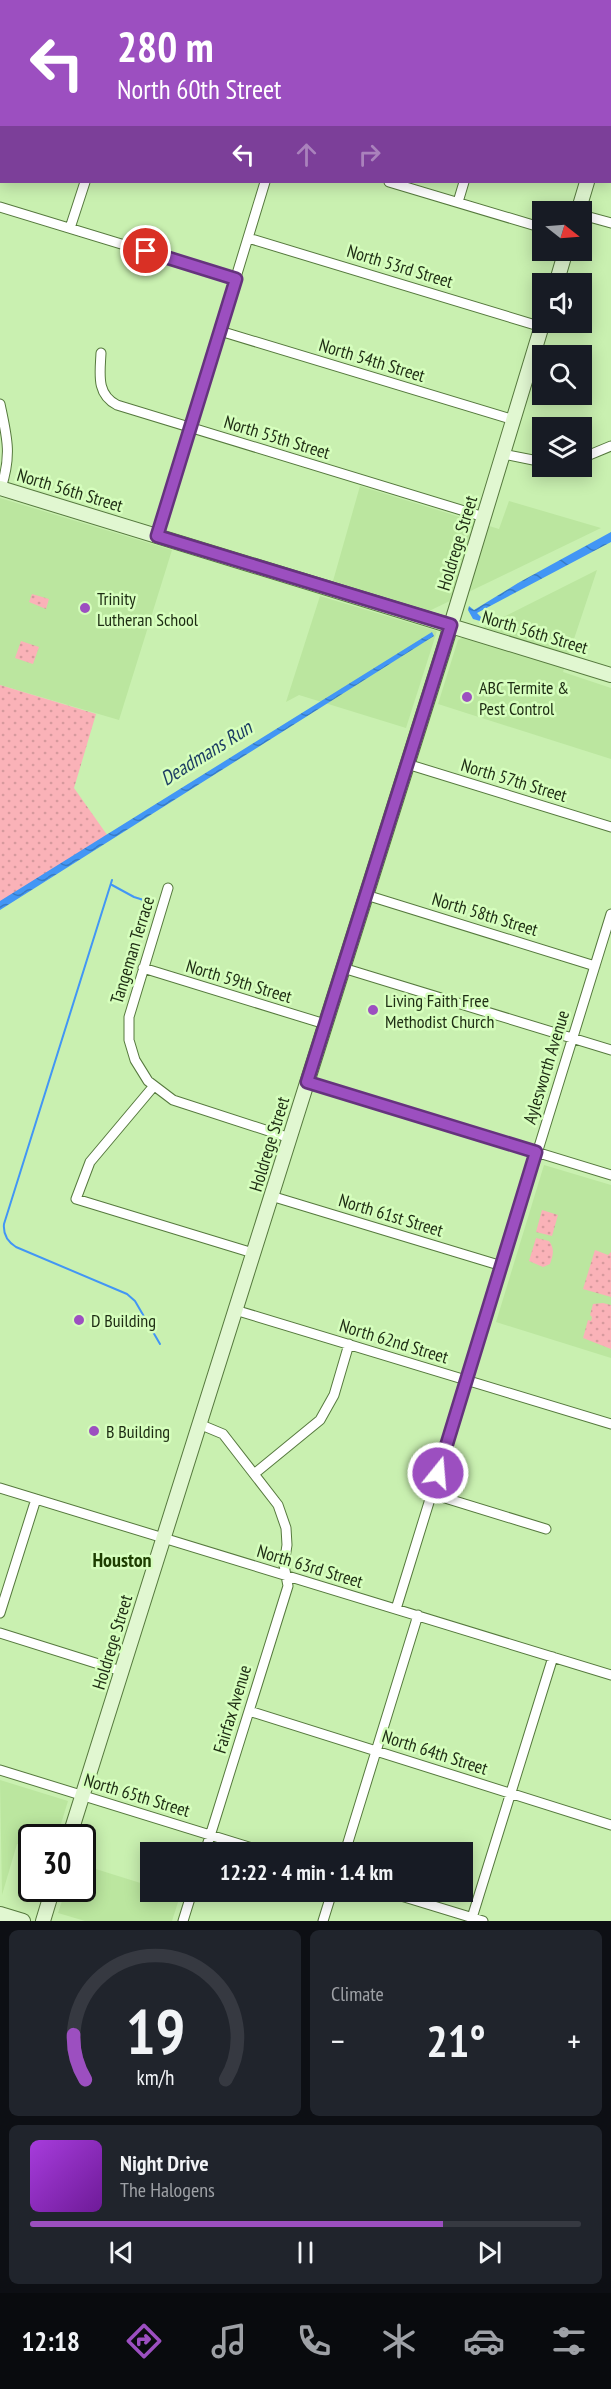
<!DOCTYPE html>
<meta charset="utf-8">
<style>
body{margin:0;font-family:"PT Sans Narrow",sans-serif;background:#20242c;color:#f1f3f6;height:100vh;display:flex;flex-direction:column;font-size:22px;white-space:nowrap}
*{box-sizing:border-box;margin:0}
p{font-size:20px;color:#9ea1a6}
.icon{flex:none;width:33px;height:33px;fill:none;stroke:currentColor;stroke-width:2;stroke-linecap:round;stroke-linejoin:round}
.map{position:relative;height:1921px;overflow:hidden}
.details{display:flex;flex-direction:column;gap:9px;padding:9px;background:#0d0f14;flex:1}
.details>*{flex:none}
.banner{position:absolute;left:0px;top:0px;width:612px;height:183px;box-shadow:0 3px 15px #0003;background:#9c4fc0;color:#fff;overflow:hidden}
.needle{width:39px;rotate:107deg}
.buttons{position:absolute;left:532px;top:201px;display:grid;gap:12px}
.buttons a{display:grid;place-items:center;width:60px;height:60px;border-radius:0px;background:#171b24;box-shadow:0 3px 15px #0003;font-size:30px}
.speed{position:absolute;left:18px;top:1824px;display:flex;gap:12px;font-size:30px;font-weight:700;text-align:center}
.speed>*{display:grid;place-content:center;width:78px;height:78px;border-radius:50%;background:#171b24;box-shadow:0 3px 15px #0003;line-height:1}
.speed .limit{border:3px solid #111;border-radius:9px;background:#fff;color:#111}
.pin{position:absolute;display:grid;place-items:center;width:51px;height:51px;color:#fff;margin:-26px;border:3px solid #fff;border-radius:50%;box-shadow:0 2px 6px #0007}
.me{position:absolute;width:66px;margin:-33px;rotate:17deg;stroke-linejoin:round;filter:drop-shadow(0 0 4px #0008)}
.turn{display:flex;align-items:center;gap:21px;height:126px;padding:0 18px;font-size:27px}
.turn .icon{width:78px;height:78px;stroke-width:2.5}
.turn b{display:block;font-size:42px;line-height:51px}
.lanes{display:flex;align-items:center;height:57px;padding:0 18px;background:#0003;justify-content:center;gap:30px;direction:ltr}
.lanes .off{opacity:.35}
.big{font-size:45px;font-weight:700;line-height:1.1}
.details .tile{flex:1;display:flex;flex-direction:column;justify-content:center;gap:9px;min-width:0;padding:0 21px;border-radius:9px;background:#20242c}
.details .dial{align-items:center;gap:0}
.dial svg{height:156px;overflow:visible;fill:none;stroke:#363941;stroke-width:7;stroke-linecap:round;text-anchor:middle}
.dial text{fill:#f1f3f6;stroke:none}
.song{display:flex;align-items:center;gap:18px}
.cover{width:72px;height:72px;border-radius:9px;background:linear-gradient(135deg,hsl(280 70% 55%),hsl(280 70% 35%))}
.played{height:6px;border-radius:3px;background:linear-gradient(90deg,#9c4fc0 75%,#363941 75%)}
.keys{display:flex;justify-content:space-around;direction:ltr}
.heat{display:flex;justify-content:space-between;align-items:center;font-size:33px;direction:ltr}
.details .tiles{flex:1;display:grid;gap:9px;grid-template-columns:1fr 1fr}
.tile:last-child{grid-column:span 2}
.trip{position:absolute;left:140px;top:1842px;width:333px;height:60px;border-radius:0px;background:#171b24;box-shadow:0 3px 15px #0003;font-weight:700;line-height:60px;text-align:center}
.dock{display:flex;height:96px;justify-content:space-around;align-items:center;background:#090b0e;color:#9ea1a6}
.dock .icon{width:42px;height:42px}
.dock .selected{color:#9c4fc0}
.dock b{font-size:27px;color:#f1f3f6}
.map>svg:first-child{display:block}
.built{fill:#bbe69f}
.green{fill:url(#green-dots)}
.water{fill:url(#water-waves)}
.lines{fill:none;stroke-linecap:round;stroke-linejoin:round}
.stream{stroke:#4296f5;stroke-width:2}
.minor-casing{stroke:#56793e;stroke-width:11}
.secondary-casing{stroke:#56793e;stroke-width:16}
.minor{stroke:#fff;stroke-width:9}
.secondary{stroke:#e1f7d1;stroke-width:14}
.route-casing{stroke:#65337d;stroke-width:15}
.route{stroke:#9c4fc0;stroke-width:10}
.poi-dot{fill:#9c4fc0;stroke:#d6febd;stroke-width:2}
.labels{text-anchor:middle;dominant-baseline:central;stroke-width:5;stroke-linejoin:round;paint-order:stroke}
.street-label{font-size:18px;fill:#1d2c13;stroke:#d6febd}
.poi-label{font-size:18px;fill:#1d2c13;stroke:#d6febd;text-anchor:start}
.water-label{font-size:20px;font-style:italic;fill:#1c3d63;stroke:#d6febd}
.neighbourhood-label{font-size:20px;font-weight:bold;fill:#1d3d00;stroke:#d6febd}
</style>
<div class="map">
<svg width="611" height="1921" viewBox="0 0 611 1921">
<defs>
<pattern id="green-dots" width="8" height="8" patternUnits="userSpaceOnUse" patternTransform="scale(1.5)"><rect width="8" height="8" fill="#fab2b8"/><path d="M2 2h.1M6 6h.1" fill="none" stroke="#d6999d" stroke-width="1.8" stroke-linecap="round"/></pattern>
<pattern id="water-waves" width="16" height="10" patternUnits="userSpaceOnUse" patternTransform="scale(1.5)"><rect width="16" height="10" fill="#4296f5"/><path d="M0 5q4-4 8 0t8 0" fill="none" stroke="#377bc5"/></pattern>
</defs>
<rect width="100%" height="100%" fill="#c9f0b0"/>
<!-- built -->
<path class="built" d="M360,486L499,529L509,501L601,528L427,612L333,581Z
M0,498L172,550L119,720L0,685Z
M597,570L563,672L611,688V759L438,704L458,640Z
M320,596L437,631L406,728L299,695L286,702Z
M544,1165L611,1185V1358L496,1322Z
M0,1780L68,1801L57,1837L32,1838L31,1848L17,1844L2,1895Z
M83,1865L150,1886V1892H166L180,1896L172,1921H85L58,1913L66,1889L82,1888Z"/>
<!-- green -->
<path class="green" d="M32,594L49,599L46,609L29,602Z
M21,641L39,647L33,664L15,658Z
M0,685L96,714L74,788L110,839L0,906Z
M542,1210L558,1215L552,1236L536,1232Z
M536,1238L549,1241C555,1249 553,1255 550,1264L543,1267L529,1261Z
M595,1250L608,1255L611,1252V1297L583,1289Z
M603,1303L611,1305V1349L583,1338L588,1320L591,1321L592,1317L590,1315L593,1304Z"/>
<!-- water -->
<path class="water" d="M611,532V542L477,613L487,623L473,619L468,610L469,606L474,610L518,583Z
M432,632L434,636L0,910V901Z"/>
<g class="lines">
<!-- stream -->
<path class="stream" d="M112,880L4,1224C3,1234 8,1242 16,1247L127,1294L135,1301L160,1344
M112,885L134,897L153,903"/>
<!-- minor casing -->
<g class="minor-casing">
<path id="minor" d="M198,0L203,2
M424,0L429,2
M140,2V0
M321,2V0
M397,2L398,0
M519,2V0
M610,56H611
M0,85L2,86
M389,182L543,228
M458,202L464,182
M0,207L236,279
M582,215L611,223
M70,228L85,182
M248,238L542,327
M220,331L514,420
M101,353C100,374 96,394 117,405L484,517
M0,404C7,437 12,455 1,488
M503,454L543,462
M582,458L611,446
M157,536L265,182
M407,764L611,827
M168,888L129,1017V1040L135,1060L148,1081L173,1100L290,1138
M366,895L595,966
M143,968L325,1024
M343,968L611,1050
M307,1082L611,1175
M153,1087L90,1162L76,1199L253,1253
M271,1196L502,1266
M235,1310L611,1424
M199,1424L223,1434L278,1505L286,1528L287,1545L284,1565L288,1586L205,1852
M254,1474L320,1420L334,1395L349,1344
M0,1488L611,1675
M432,1494L546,1529
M396,1609L611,914
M0,1613L36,1499
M0,1633L121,1671
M249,1711L611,1825
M0,1770L265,1852
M345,1852L418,1615
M388,1892L483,1921
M183,1921L192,1892
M323,1921L332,1892
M471,1921L553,1657"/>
</g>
<!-- secondary casing -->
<g class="secondary-casing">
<path id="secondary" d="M610,104L611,102
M578,212L587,182
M556,284L566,250
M0,488L611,675
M69,1838L444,648L543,322
M0,1914L23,1921
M43,1921L53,1888"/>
</g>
<!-- minor -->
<use href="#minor" class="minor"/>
<!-- secondary -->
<use href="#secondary" class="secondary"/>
</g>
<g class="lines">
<!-- route casing -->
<g class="route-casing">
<path id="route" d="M146,251L236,279L157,536L451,625L307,1082L536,1152L438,1473"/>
</g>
<!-- route -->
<use href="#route" class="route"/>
</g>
<!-- markers -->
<g class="poi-dot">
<circle cx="85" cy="608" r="6"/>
<circle cx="467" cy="697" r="6"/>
<circle cx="373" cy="1010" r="6"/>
<circle cx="79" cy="1320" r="6"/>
<circle cx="94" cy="1431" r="6"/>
</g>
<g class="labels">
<!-- street labels -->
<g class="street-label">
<text transform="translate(400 266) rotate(17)">North 53rd Street</text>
<text transform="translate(372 360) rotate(17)">North 54th Street</text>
<text transform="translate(277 437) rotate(17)">North 55th Street</text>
<text transform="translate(70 490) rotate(17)">North 56th Street</text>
<text transform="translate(457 543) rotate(-73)">Holdrege Street</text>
<text transform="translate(535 632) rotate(17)">North 56th Street</text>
<text transform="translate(514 780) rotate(17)">North 57th Street</text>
<text transform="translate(485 914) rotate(17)">North 58th Street</text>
<text transform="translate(132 950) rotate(-73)">Tangeman Terrace</text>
<text transform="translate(239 981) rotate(17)">North 59th Street</text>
<text transform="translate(546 1067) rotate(-73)">Aylesworth Avenue</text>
<text transform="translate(269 1144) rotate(-73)">Holdrege Street</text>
<text transform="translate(391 1215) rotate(17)">North 61st Street</text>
<text transform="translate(394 1341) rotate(17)">North 62nd Street</text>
<text transform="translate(310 1566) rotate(17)">North 63rd Street</text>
<text transform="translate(112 1642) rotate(-73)">Holdrege Street</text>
<text transform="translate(232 1709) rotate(-73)">Fairfax Avenue</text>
<text transform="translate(435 1752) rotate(18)">North 64th Street</text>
<text transform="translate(137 1795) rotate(17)">North 65th Street</text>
</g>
<!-- poi labels -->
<g class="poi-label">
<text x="97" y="598">Trinity<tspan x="97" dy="21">Lutheran School</tspan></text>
<text x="479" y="687">ABC Termite &amp;<tspan x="479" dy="21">Pest Control</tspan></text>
<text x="385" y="1000">Living Faith Free<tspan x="385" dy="21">Methodist Church</tspan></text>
<text x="91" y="1320">D Building</text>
<text x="106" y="1431">B Building</text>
</g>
<!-- water labels -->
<g class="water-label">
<text transform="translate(206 753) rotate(-32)">Deadmans Run</text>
</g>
<!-- neighbourhood labels -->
<g class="neighbourhood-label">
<text x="122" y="1560">Houston</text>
</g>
</g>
</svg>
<div class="buttons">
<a><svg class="needle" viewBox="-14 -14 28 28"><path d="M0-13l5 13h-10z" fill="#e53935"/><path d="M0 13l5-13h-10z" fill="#9ea1a6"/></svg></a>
<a><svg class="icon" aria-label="sound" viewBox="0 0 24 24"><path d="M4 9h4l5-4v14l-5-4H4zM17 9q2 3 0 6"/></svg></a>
<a><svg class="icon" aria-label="search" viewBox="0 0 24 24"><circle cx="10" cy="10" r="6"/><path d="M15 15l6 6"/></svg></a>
<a><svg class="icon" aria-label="layers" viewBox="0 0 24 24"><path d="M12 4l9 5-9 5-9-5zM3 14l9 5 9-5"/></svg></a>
</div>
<div class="speed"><div class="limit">30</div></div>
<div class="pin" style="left:146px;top:251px;background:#d93025"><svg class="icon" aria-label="arrive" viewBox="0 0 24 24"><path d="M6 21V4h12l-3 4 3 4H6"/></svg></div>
<svg class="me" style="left:438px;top:1473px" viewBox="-20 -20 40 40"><circle r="17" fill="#9c4fc0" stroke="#fff" stroke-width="3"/><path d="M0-11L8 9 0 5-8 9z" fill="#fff"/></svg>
<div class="trip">12:22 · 4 min · 1.4 km</div>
<div class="banner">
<div class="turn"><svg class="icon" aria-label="left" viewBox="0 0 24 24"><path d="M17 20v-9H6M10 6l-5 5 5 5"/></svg><div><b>280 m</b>North 60th Street</div></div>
<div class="lanes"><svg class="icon" aria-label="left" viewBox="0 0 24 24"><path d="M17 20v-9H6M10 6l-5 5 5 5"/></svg><svg class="icon off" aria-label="ahead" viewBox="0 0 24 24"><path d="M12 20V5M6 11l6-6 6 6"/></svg><svg class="icon off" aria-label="right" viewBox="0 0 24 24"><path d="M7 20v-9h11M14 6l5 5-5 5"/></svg></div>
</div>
</div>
<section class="details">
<div class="tiles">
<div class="tile dial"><svg viewBox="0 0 100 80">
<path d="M14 69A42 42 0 1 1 86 69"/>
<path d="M14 69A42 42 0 0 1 8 46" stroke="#9c4fc0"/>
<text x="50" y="56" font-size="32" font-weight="700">19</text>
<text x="50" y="72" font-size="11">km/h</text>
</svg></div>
<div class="tile"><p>Climate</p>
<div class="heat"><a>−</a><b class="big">21°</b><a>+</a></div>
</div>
<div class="tile">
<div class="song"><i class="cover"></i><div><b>Night Drive</b><p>The Halogens</p></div></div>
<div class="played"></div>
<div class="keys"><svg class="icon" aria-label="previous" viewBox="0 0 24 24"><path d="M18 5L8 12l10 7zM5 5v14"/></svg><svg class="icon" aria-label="pause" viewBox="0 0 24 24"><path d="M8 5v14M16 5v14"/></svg><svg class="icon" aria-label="next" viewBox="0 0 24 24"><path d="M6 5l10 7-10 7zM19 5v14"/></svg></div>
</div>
</div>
</section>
<nav class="dock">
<b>12:18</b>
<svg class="icon selected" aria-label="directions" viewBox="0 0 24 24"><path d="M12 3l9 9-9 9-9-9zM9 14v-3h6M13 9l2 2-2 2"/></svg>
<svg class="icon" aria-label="music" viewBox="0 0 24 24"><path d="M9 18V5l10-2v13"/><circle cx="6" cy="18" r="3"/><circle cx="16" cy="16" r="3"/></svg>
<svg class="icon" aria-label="phone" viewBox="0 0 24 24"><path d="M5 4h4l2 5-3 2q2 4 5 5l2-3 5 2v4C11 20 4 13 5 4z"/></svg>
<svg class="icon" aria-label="climate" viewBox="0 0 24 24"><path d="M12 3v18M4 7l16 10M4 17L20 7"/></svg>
<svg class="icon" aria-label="car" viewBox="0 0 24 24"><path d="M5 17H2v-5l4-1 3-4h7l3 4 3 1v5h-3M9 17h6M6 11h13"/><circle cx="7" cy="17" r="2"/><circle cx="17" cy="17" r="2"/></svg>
<svg class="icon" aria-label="filters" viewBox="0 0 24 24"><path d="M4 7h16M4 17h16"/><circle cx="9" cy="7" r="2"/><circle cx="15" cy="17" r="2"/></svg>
</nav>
